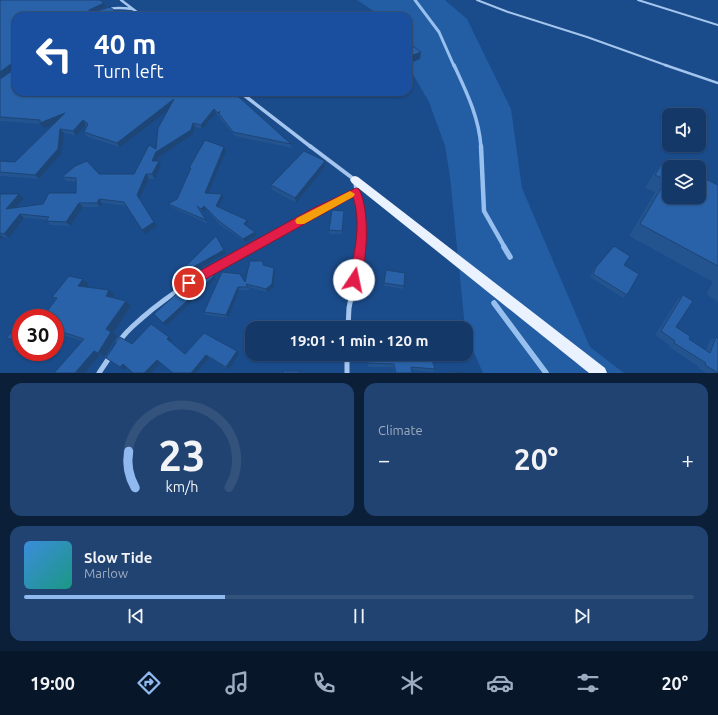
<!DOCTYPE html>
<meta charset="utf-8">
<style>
body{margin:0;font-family:Ubuntu,sans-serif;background:#214371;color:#f1f3f6;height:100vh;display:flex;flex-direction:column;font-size:15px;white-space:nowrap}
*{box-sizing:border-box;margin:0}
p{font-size:13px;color:#9dacc0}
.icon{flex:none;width:22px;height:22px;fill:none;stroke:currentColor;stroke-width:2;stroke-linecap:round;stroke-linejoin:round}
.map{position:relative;height:373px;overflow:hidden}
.details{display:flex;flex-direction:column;gap:10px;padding:10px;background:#0b1f39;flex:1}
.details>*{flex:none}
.banner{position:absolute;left:12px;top:12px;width:400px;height:84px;border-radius:12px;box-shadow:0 1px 3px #0004,0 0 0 1px #33527c;background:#1a4fa0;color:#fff;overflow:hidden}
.fabs{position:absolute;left:662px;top:108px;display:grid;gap:8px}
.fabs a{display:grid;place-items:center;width:44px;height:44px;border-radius:8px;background:#143868;box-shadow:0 1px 3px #0004,0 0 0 1px #33527c;font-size:20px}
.speed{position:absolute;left:12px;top:309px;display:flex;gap:8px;font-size:20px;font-weight:700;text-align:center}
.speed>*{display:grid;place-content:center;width:52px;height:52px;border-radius:50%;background:#143868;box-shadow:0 1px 3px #0004,0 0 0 1px #33527c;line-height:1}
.speed .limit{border:6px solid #d22;background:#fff;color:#111}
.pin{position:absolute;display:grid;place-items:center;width:34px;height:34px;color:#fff;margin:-17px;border:2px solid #fff;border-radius:50%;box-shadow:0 1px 4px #0007}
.me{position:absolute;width:44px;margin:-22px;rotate:11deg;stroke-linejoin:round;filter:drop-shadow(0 0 3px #0008)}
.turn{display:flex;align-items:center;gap:14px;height:84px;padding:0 16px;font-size:18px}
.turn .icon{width:52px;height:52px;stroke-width:2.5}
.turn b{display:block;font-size:28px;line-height:34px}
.big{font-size:30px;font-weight:700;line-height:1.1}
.details .card{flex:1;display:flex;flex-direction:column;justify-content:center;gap:6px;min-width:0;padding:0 14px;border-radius:12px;background:#214371}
.details .dial{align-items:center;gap:0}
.dial svg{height:104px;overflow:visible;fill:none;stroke:#33527c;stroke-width:7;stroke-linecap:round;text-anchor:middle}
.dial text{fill:#f1f3f6;stroke:none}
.song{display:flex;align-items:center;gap:12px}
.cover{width:48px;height:48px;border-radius:6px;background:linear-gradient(135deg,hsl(210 70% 55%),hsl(170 70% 35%))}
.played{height:4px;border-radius:2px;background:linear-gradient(90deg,#90b9f0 30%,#33527c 30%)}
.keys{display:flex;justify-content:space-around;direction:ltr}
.heat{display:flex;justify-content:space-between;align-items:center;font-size:22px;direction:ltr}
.details .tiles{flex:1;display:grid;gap:10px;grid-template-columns:1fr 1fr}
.card:last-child{grid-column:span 2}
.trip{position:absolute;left:245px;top:321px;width:228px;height:40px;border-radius:12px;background:#143868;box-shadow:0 1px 3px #0004,0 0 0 1px #33527c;font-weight:700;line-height:40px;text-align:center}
.tabs{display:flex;height:64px;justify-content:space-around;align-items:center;background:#08162a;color:#9dacc0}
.tabs .icon{width:28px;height:28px}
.tabs .selected{color:#90b9f0}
.tabs b{font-size:18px;color:#f1f3f6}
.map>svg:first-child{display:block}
.green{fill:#235da3}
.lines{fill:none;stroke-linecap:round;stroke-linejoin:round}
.stream-far3{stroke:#97c0ef;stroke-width:3}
.stream-far2{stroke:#97c0ef;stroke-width:3.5}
.stream-far1{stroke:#97c0ef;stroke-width:4.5}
.stream{stroke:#97c0ef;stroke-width:5.5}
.lane-far1{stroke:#a4c5ed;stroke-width:2}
.lane{stroke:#a4c5ed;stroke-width:2.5}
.street-far3{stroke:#a4c5ed;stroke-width:2.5}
.street-far2{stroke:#a4c5ed;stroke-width:3.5}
.street-far1{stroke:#a4c5ed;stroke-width:4}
.street{stroke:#a4c5ed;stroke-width:5}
.primary{fill:#eaf2ff;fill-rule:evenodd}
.wall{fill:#235490}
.shaded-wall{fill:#1d4576}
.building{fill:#2962a8;stroke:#1d4576}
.route{fill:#e11d48;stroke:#92132f}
.slow{fill:#f59e0b}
</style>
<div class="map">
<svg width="718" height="373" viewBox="0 0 718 373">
<rect width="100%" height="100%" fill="#1a4b8a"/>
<!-- green -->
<path class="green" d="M357,0H445L467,19L511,109L522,188L590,347L624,373H483L466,335V328H465L450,177L445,146L429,102L408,66V16H381Z"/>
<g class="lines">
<!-- stream-far3 -->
<path class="stream-far3" d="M415,0L439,32L454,66"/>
<!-- stream-far2 -->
<path class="stream-far2" d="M454,65C466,91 479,117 481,147"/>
<!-- stream-far1 -->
<path class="stream-far1" d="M481,146L484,211L505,248"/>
<!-- stream -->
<path class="stream" d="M504,247L510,257
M494,303L546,373"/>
<!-- lane-far1 -->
<path class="lane-far1" d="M477,0L508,12L587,37L668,66
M638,0L718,25"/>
<!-- lane -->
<path class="lane" d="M665,65L718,83"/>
<!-- street-far3 -->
<path class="street-far3" d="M121,0L142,16
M92,16C106,7 117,7 133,9"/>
<!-- street-far2 -->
<path class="street-far2" d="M240,92L311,147"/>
<!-- street-far1 -->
<path class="street-far1" d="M310,146L355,180C357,203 365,223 360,248
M252,248L356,191"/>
<!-- street -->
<path class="street" d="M348,328L349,308L361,247
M119,342C125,332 134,325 142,318C176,288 215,268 254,247
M347,354V373
M99,373L111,355"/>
<!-- primary -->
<path class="primary" d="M355,176L358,177L605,368L607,373H589L352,183L350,180L352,177Z"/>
</g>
<!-- wall -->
<path class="wall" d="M0,0L106,7L92,13H118L124,12L126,16L16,92H216L291,144L292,148L235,136L220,119V117H219L216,113L202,129L195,127L193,134L159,157L157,161L161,165L155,179H149L139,199L157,226L145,234L127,206L102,203L100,207H83L70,226L50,225L47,220L24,218L9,238L3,237L0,240V194H19L24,198L15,208L43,204L76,193V182L66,181L62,177L99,174H134L156,149L168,109L120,147L87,137L84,132L87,126L86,125L76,136L64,133L61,154L39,179L0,176V161L15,162L55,123L44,128L41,124L0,121V79L15,69V68L0,78Z
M226,151L208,193L222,194L223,198L219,207L248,223L246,226L256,236L245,242L220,225L206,209L203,212L200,210L208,224L171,207L168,204L177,199L190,170L189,168Z
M664,160L718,185V302L706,294L713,282L629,236L655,192L645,188L654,173Z
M325,167L296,203L272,190L271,185Z
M344,214L342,234H329V230Z
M614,246L624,265L627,295L623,298L590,277L593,270Z
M263,261L264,265L275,271L274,287L267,292L248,287L250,290H239L228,318L206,315L204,312L245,282Z
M386,270L405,273L403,289L384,286Z
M83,279L89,284L87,287L115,295L113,298L126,301L131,306L113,333L117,336L104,357L100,355L85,373L83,341L66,336L57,350L55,349L56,300L52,297Z
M683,295L676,327L689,339L706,350L710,340L716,337L718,373H706L698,368L699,367L668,346L669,345L655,335L678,299Z
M21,320V344L15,342L7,338Z
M172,341L170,342L185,354H239L229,370L209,358L161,363L127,367L125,370L106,358L132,344Z
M368,354L435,369L433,372L412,370V373H395L393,367H368Z"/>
<!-- shaded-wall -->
<path class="shaded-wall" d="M104,3L106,7L88,14L89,10Z
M421,52L420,59L408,64V57Z
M11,64L15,68L0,78V72Z
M174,99L176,104L120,147L117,143Z
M214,109L216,113L202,129L201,125Z
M65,113L68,118L44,128L40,123Z
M83,120L86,125L76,136L73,131Z
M193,123L195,127L193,134L159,157L155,165L152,161L156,152Z
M60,129L64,133L61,154L39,179L35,175Z
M224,147L226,151L207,196L205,193Z
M159,161L161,165L155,179L152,174Z
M325,161V167L296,203L295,198Z
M146,174L149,179L139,199L137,195Z
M19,194L24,198L11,213L6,209Z
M222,194L223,198L218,209L216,206Z
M99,199L102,203L100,207L97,203Z
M79,203L83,207L70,226L66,222Z
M204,206L206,209L203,212L201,209Z
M20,214L24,218L9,238L4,234Z
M247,220L248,223L245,227L244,224Z
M154,222L157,226L145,234L142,230Z
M255,232L256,236L245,242L243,239Z
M0,235L3,237L0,240Z
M224,250L226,253L188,275L186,271Z
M274,268L275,271L274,287L267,292L266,289Z
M214,276L215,279L166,326L163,323Z
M83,279L89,284L84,291L78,286Z
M238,287L239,290L228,318L226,315Z
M109,290L115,295L111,301L106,296Z
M126,301L131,306L113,333L117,336L104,357L98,353L106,329Z
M59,331L66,336L57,350L55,349V337Z
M169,337L172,341L170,343L167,339Z
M94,351L100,355L85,373H75Z
M237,351L239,354L229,370L226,367Z
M206,355L209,358L196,373H191Z
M157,360L161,363L151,373H144Z
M123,364L128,367L125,370L120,367Z"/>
<!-- building -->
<path class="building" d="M0,0H100L104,3L89,10L88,14L110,7L118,13L124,12V16H16V92H216L219,93L220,92H230L240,98L291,144L233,132L219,114L220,111L218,113L214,109L201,125L193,123L191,130L156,152L152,161H159L152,174H146L137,195L154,222L142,230L124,202L99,199L97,203H79L66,222L46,221L49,217L20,214L4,234L0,233V194H19L6,209L43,204L49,193H76V178L62,177L75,166L87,161L99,174H134L149,145L156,149L158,128L174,99L117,143L84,132L88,124L83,120L73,131L60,129L58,149L35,175L0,172V161L15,162L65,113L40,123V120L0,117V79L15,69L16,65L11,64L0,72Z
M408,43L421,52L408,57Z
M205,140L224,147L205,193L222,194L216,206L247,220L244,224L255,232L243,239L219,221L204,206L201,209L197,206L206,220L168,204L177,199L191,168H189Z
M304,151L325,161L295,198L271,185Z
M664,160L679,167H669V197H699V176L718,185V266L640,224L666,180L655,175Z
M332,210L344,211L342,231L329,230Z
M216,236L224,250L186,271L184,268Z
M614,246L630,256L624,265L639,274L627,295L593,274L596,267Z
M250,261H263V265L274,268L272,284L266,289L246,284L248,287H238L226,315L204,312L222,272L240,274L245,282Z
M386,270L405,273L404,286L384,283Z
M210,272L214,276L163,323L154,314L175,295Z
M69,276L83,279L78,286L109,290L106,296L126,301L106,329L111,332L98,353L94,351L75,373H54L84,339L59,331L55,337V318H42L57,298L52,297Z
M683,295L693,301L676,327L690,336L689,339L710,353L716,337L718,338V373L705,365L706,363L674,343L675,341L661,331Z
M21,320V340L20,341L7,338Z
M151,324L169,337L167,339L185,354L204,333L237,351L226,367L206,355L191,373H173L157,360L144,373H133L123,364L120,367L106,358L120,337L132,344Z
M368,354H430L435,369L411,367L412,373H396L394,364L368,363Z
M283,371H300V373H283Z
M450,371L463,373H450Z"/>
<!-- route -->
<path class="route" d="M356,188L359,189C370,210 368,262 358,284L354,286L350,284L349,280C354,254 362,224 353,197L193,286L189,288L185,286L183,283L185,279L312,209Z"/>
<!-- slow -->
<path class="slow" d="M350,191L355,194L353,197L304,224H297L295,221L297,218Z"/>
</svg>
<div class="fabs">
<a><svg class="icon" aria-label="sound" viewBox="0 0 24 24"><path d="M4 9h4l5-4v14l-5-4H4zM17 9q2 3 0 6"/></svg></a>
<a><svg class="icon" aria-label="layers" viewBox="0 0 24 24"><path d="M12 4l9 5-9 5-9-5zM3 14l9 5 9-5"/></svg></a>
</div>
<div class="speed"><div class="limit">30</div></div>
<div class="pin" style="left:189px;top:283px;background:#d93025"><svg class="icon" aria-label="arrive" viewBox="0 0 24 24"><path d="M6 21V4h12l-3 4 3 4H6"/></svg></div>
<svg class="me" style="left:354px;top:280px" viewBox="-20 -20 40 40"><circle r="19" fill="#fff"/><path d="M0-13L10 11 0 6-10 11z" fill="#e11d48"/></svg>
<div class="trip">19:01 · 1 min · 120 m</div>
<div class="banner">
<div class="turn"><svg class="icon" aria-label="left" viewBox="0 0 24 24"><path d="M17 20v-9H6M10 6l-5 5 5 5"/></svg><div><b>40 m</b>Turn left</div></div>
</div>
</div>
<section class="details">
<div class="tiles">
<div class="card dial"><svg viewBox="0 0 100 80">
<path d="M14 69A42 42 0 1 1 86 69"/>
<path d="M14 69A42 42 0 0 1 9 41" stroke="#90b9f0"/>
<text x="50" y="56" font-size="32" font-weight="700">23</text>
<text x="50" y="72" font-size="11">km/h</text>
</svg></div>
<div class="card"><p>Climate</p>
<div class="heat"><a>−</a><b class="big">20°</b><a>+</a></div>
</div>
<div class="card">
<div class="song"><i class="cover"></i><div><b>Slow Tide</b><p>Marlow</p></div></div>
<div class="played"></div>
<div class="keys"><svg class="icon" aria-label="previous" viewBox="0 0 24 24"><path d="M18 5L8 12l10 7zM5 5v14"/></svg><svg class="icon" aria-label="pause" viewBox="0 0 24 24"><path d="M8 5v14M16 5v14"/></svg><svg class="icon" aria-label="next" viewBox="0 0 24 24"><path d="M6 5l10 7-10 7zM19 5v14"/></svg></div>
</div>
</div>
</section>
<nav class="tabs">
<b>19:00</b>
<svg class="icon selected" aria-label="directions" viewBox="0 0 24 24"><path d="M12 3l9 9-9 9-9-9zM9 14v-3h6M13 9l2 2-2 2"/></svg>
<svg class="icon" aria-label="music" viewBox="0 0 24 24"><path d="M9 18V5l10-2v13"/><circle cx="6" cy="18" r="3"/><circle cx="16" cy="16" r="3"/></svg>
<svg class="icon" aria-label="phone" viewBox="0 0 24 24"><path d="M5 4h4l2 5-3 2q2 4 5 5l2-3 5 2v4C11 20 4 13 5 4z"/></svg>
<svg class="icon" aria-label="climate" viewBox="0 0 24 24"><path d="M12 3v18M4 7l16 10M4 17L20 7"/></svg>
<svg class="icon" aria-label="car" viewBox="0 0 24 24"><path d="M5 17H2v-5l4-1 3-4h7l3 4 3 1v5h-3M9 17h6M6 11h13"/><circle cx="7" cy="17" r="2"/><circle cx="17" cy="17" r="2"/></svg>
<svg class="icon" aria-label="filters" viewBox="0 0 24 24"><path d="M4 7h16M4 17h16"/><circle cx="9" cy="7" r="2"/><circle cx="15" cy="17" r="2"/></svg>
<b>20°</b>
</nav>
